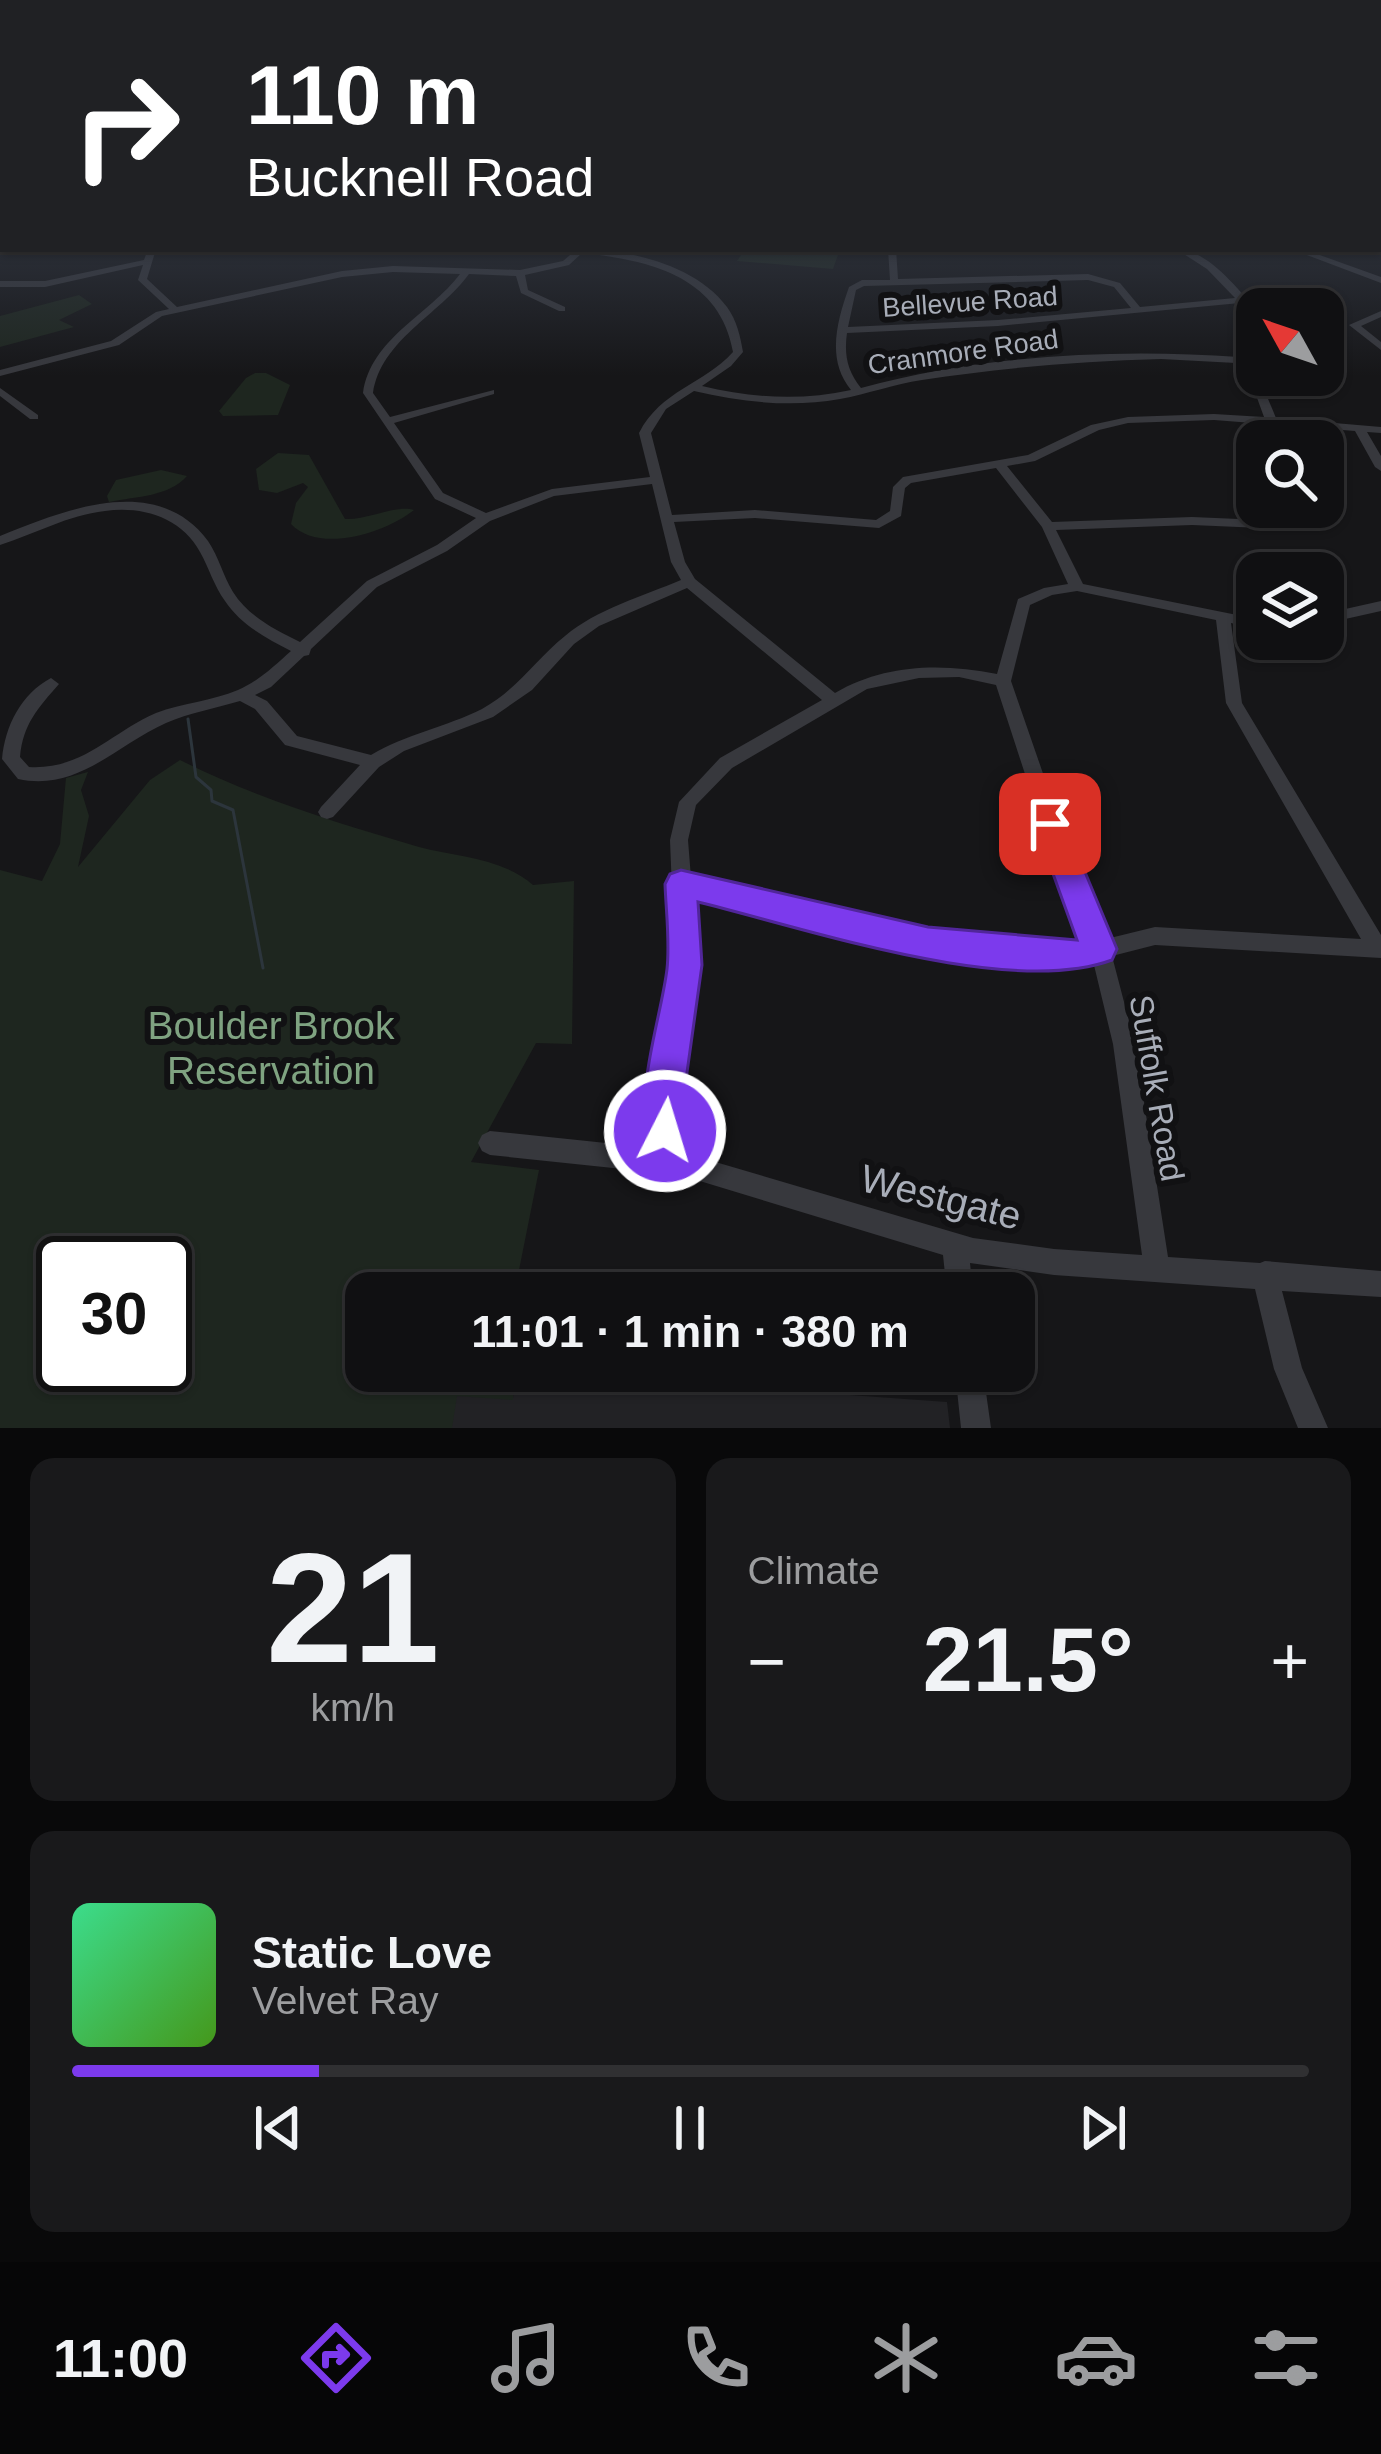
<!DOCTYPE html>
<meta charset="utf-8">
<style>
body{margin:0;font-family:Arial,sans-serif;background:#19191b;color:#f1f3f6;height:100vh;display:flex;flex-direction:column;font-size:45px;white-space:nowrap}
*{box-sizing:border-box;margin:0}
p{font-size:39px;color:#9c9d9f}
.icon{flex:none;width:66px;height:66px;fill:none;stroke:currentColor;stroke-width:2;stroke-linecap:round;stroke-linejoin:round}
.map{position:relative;height:1428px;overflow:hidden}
.sheet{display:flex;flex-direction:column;gap:30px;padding:30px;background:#09090a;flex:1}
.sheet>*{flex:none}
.top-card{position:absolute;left:0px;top:0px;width:1383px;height:252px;box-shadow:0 3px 9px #0004,0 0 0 3px #303032;background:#202124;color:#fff;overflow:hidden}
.needle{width:78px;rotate:310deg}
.tools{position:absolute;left:1236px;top:288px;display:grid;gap:24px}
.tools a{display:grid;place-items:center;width:108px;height:108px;border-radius:24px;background:#101012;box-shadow:0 3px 9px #0004,0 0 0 3px #303032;font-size:60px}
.speed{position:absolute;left:36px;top:1236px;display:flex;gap:24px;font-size:60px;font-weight:700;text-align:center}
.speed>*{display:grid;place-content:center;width:156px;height:156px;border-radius:50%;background:#101012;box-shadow:0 3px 9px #0004,0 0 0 3px #303032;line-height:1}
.speed .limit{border:6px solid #111;border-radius:18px;background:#fff;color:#111}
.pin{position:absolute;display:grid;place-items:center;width:102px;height:102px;color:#fff;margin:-51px;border-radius:24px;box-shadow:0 6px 18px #0006}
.me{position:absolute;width:132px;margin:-66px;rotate:5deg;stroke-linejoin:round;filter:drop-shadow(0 0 9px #0008)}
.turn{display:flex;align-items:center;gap:42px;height:252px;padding:0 48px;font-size:54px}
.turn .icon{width:156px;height:156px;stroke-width:2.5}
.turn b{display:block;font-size:84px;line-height:102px}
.big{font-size:90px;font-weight:800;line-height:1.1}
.sheet .widget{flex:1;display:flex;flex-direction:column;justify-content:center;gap:18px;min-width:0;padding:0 42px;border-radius:24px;background:#19191b}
.sheet .dial{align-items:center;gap:0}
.dial b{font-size:156px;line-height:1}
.song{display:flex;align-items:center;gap:36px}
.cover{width:144px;height:144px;border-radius:18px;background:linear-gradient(135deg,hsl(150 70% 55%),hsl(100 70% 35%))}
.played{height:12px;border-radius:6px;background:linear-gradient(90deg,#7c3aed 20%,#303032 20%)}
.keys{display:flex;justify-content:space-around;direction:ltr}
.heat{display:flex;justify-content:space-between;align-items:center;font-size:66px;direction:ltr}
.sheet .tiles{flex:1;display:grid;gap:30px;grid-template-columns:1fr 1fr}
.widget:last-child{grid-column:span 2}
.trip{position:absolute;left:345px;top:1272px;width:690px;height:120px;border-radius:24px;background:#101012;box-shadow:0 3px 9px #0004,0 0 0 3px #303032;font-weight:800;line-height:120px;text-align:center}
.dock{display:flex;height:192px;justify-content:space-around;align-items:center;background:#060607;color:#9c9d9f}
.dock .icon{width:84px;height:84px}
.dock .current{color:#7c3aed}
.dock b{font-size:54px;color:#f1f3f6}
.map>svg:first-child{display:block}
.built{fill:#222225}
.green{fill:#1e261f;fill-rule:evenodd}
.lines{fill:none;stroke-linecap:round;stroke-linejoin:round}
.stream{stroke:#2c353c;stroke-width:3}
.minor{fill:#37383d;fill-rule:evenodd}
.route{fill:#7c3aed;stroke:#51269a;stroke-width:3}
.labels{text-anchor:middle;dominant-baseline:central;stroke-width:12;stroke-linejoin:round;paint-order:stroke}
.far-street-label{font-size:27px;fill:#a8adb8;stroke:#111113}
.street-label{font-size:33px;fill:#a8adb8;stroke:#111113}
.near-park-label{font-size:39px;fill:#7fa381;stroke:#111113}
.near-street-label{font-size:39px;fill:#a8adb8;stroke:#111113}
</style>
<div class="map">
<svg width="1381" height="1428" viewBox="0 0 1381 1428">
<rect width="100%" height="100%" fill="#161618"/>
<!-- built -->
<path class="built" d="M514,1371L947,1402L950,1428H379L388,1390L513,1399Z"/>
<!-- green -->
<path class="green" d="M745,249L886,250L887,254L839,252L833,269L737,261Z
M79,295L92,304L59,320L74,327L0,347V316Z
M255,373H266L290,385L278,415L223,416L219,411L246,378Z
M278,453L309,455L345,519C368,520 397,504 414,510C385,533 319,554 291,524L296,503L308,487L303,483L277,493L259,490L256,469Z
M161,470L187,476C168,497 138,496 109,502L107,496L116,480Z
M180,760C256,798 337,823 419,847C457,857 503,858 533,885L574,881L572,1044L536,1043L471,1162L539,1170L519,1270L520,1293H366V1371H514L513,1400L457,1396L452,1428H0V870L42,881L60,844L66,778L88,772L81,790L89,816L78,867L150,780ZM63,1263H165V1365H63Z"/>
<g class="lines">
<!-- stream -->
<path class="stream" d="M188,719L196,777L211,790L212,801L233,810L263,968"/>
<!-- minor -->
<path class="minor" d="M1380,185H1381V190H1380Z
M3,200V204L0,205V201Z
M148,249H156L147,279L177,307L342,271L393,266L520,270L563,261L577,249C627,249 695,264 727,307C737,321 740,335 743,352L731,366L702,386C752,398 801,401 851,390C826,360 837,321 849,287L862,280H890L888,249H896L898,279L1088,274L1120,283L1140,307L1235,298L1207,269L1176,249C1209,250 1236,288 1257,310V318L1240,303L998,326L847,333C844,354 847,371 861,388C982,355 1115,348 1239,357L1257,342V351L1247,361L1245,369L1266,394L1276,418L1381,427V433L1367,432L1381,456V471L1375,467L1355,431L1214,420L1128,423L1099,430L1035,461L1007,466L1052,522L1192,517L1262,520L1269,524L1262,528L1192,525L1056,530L1083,584L1257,619V629L1231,623L1242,703L1381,935V958L1155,945L1112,956L1135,1044L1168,1257L1260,1263L1265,1261L1381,1271V1297L1282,1291L1302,1368L1328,1428H1298L1274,1369L1255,1289L1054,1275L970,1263L973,1293H947L943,1255L680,1175L490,1155L482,1151L478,1143L482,1135L490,1131L654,1148L652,1101L668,1029L675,965L670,840L679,802L720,758L822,700L687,588L599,626L574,644L532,690L493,717L404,751L379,767L333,817L327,819L321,817L318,812L321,807L360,765L285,745L255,709L240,701C216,708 189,713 166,723C116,745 78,792 18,779L2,759C5,726 21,694 51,678L59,684C38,708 23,724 20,757L29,767C83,770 110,733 156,713C182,703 212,701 238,690C259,681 274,666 291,651C266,638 241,625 225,601C214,586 209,568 200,552C181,517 142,506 105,511C68,515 35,534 0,545V536C64,510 157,472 208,541C219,557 223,576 233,592C248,616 275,630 300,642L367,581L437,545L476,518L435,499L363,393C371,338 429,315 460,274L393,272L342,277L162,316L119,345L0,376V370L111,341L156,312L169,309L138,280L143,265L45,287H0V281H45L144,260ZM582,253C649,260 720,276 733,352C703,385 661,390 639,433L650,477L552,489L486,513L443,493L394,423L494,394V390L390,417L373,393C381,340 439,315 469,274L516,276L521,293L559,311H565V307L528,290L525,275L569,265ZM1088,280L1114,287L1131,308L998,320L848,327L856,290L864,286ZM1161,359L1236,363L1235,369L1256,395L1264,417L1214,414L1128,417L1091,425L1028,455L903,477L893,487L890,511L876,520L755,510L672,515L651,433L666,409L694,391C742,402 791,408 840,399C868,394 894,384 922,380C1001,368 1081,361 1161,359ZM996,468L1042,527L1068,584L1044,588L1018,599L997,674C941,663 885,664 835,693L695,579L685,562L674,522L755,518L879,528L901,516L905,488L911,483ZM652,484L671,562L681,580C643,596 597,609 565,636C535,660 517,690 482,709C446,727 406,734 371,755L297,736L267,701L255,695L271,687L304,656L309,655L311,649L377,587L447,551L490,521L554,496ZM1077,591L1216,620L1226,703L1361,939L1155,927L1106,939L1074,863L1011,681L1030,605L1052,595ZM959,677L996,685L1054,863L1087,943L1044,947L928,934L691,878L688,840L696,805L732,768L867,689L919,678ZM691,895C791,919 890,948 991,959C1025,963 1059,969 1093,961L1113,1044L1142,1255L1054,1249L973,1238L678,1151L676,1101L690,1029L695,965Z
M1291,249H1303L1381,277V283Z
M1353,249H1381V255Z
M1381,311V317L1361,326L1381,342V350L1349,325Z
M0,388L38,415V419H30L0,396Z
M1381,601V611L1323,624V614Z
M955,1371H983L991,1428H961Z"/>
</g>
<!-- sky -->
<linearGradient id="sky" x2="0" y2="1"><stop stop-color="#0c0c0d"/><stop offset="0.47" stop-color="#363c48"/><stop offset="1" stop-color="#363c48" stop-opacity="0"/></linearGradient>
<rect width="1381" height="376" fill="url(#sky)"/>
<!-- route -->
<path class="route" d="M1050,812L1061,815L1065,824L1117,949L1112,960C1010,998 805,928 698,902L702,965L683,1101L685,1131L679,1145L665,1151L651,1145C632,1098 661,1019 667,969C670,941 666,912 665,884L670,874L681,870L928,927L1077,940L1035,824L1039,815Z"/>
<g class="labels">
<!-- far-street labels -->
<g class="far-street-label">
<text transform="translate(970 302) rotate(-4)">Bellevue Road</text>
<text transform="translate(963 352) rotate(-8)">Cranmore Road</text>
</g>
<!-- street labels -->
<g class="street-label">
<text transform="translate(1157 1088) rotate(80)">Suffolk Road</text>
</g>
<!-- near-park labels -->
<g class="near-park-label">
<text x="271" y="1025">Boulder Brook<tspan x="271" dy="45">Reservation</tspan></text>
</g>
<!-- near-street labels -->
<g class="near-street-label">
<text transform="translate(941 1197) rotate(14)">Westgate</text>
</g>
</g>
</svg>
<div class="tools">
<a><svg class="needle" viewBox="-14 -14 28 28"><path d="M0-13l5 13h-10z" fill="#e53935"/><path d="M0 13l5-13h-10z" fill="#9c9d9f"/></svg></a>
<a><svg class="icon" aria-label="search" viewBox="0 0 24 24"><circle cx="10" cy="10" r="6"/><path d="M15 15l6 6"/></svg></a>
<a><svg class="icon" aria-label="layers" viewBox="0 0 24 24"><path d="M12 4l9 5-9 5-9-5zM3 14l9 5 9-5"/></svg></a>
</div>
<div class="speed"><div class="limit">30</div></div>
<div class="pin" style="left:1050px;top:824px;background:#d93025"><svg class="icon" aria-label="arrive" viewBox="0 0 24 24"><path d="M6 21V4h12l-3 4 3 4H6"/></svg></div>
<svg class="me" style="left:665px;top:1131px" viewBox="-20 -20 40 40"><circle r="17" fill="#7c3aed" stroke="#fff" stroke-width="3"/><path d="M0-11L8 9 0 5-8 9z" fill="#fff"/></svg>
<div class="trip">11:01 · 1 min · 380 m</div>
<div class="top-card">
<div class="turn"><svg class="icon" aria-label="right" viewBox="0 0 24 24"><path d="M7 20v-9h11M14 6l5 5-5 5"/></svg><div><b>110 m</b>Bucknell Road</div></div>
</div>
</div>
<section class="sheet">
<div class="tiles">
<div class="widget dial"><b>21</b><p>km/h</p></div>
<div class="widget"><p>Climate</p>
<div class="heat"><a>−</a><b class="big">21.5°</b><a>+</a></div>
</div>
<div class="widget">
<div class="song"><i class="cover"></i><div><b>Static Love</b><p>Velvet Ray</p></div></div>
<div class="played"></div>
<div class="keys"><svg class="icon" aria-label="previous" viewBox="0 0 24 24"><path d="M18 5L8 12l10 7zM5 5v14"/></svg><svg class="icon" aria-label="pause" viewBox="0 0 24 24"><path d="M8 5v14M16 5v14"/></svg><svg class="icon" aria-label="next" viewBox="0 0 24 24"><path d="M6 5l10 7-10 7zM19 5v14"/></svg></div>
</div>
</div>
</section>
<nav class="dock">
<b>11:00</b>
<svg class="icon current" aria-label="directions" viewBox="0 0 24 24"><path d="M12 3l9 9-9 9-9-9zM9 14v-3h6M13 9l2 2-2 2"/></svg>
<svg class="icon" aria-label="music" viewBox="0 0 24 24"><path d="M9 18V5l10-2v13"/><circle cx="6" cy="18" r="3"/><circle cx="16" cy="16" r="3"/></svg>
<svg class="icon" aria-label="phone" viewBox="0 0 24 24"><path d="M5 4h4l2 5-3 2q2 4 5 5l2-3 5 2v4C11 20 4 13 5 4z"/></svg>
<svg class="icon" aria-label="climate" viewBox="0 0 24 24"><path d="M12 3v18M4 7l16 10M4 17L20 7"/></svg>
<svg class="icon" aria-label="car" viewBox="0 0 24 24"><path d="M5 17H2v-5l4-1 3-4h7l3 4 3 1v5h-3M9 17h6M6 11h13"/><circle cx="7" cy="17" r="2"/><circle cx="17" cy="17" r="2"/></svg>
<svg class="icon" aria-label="filters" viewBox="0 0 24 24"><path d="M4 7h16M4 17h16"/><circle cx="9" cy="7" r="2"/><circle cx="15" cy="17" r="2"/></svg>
</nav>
